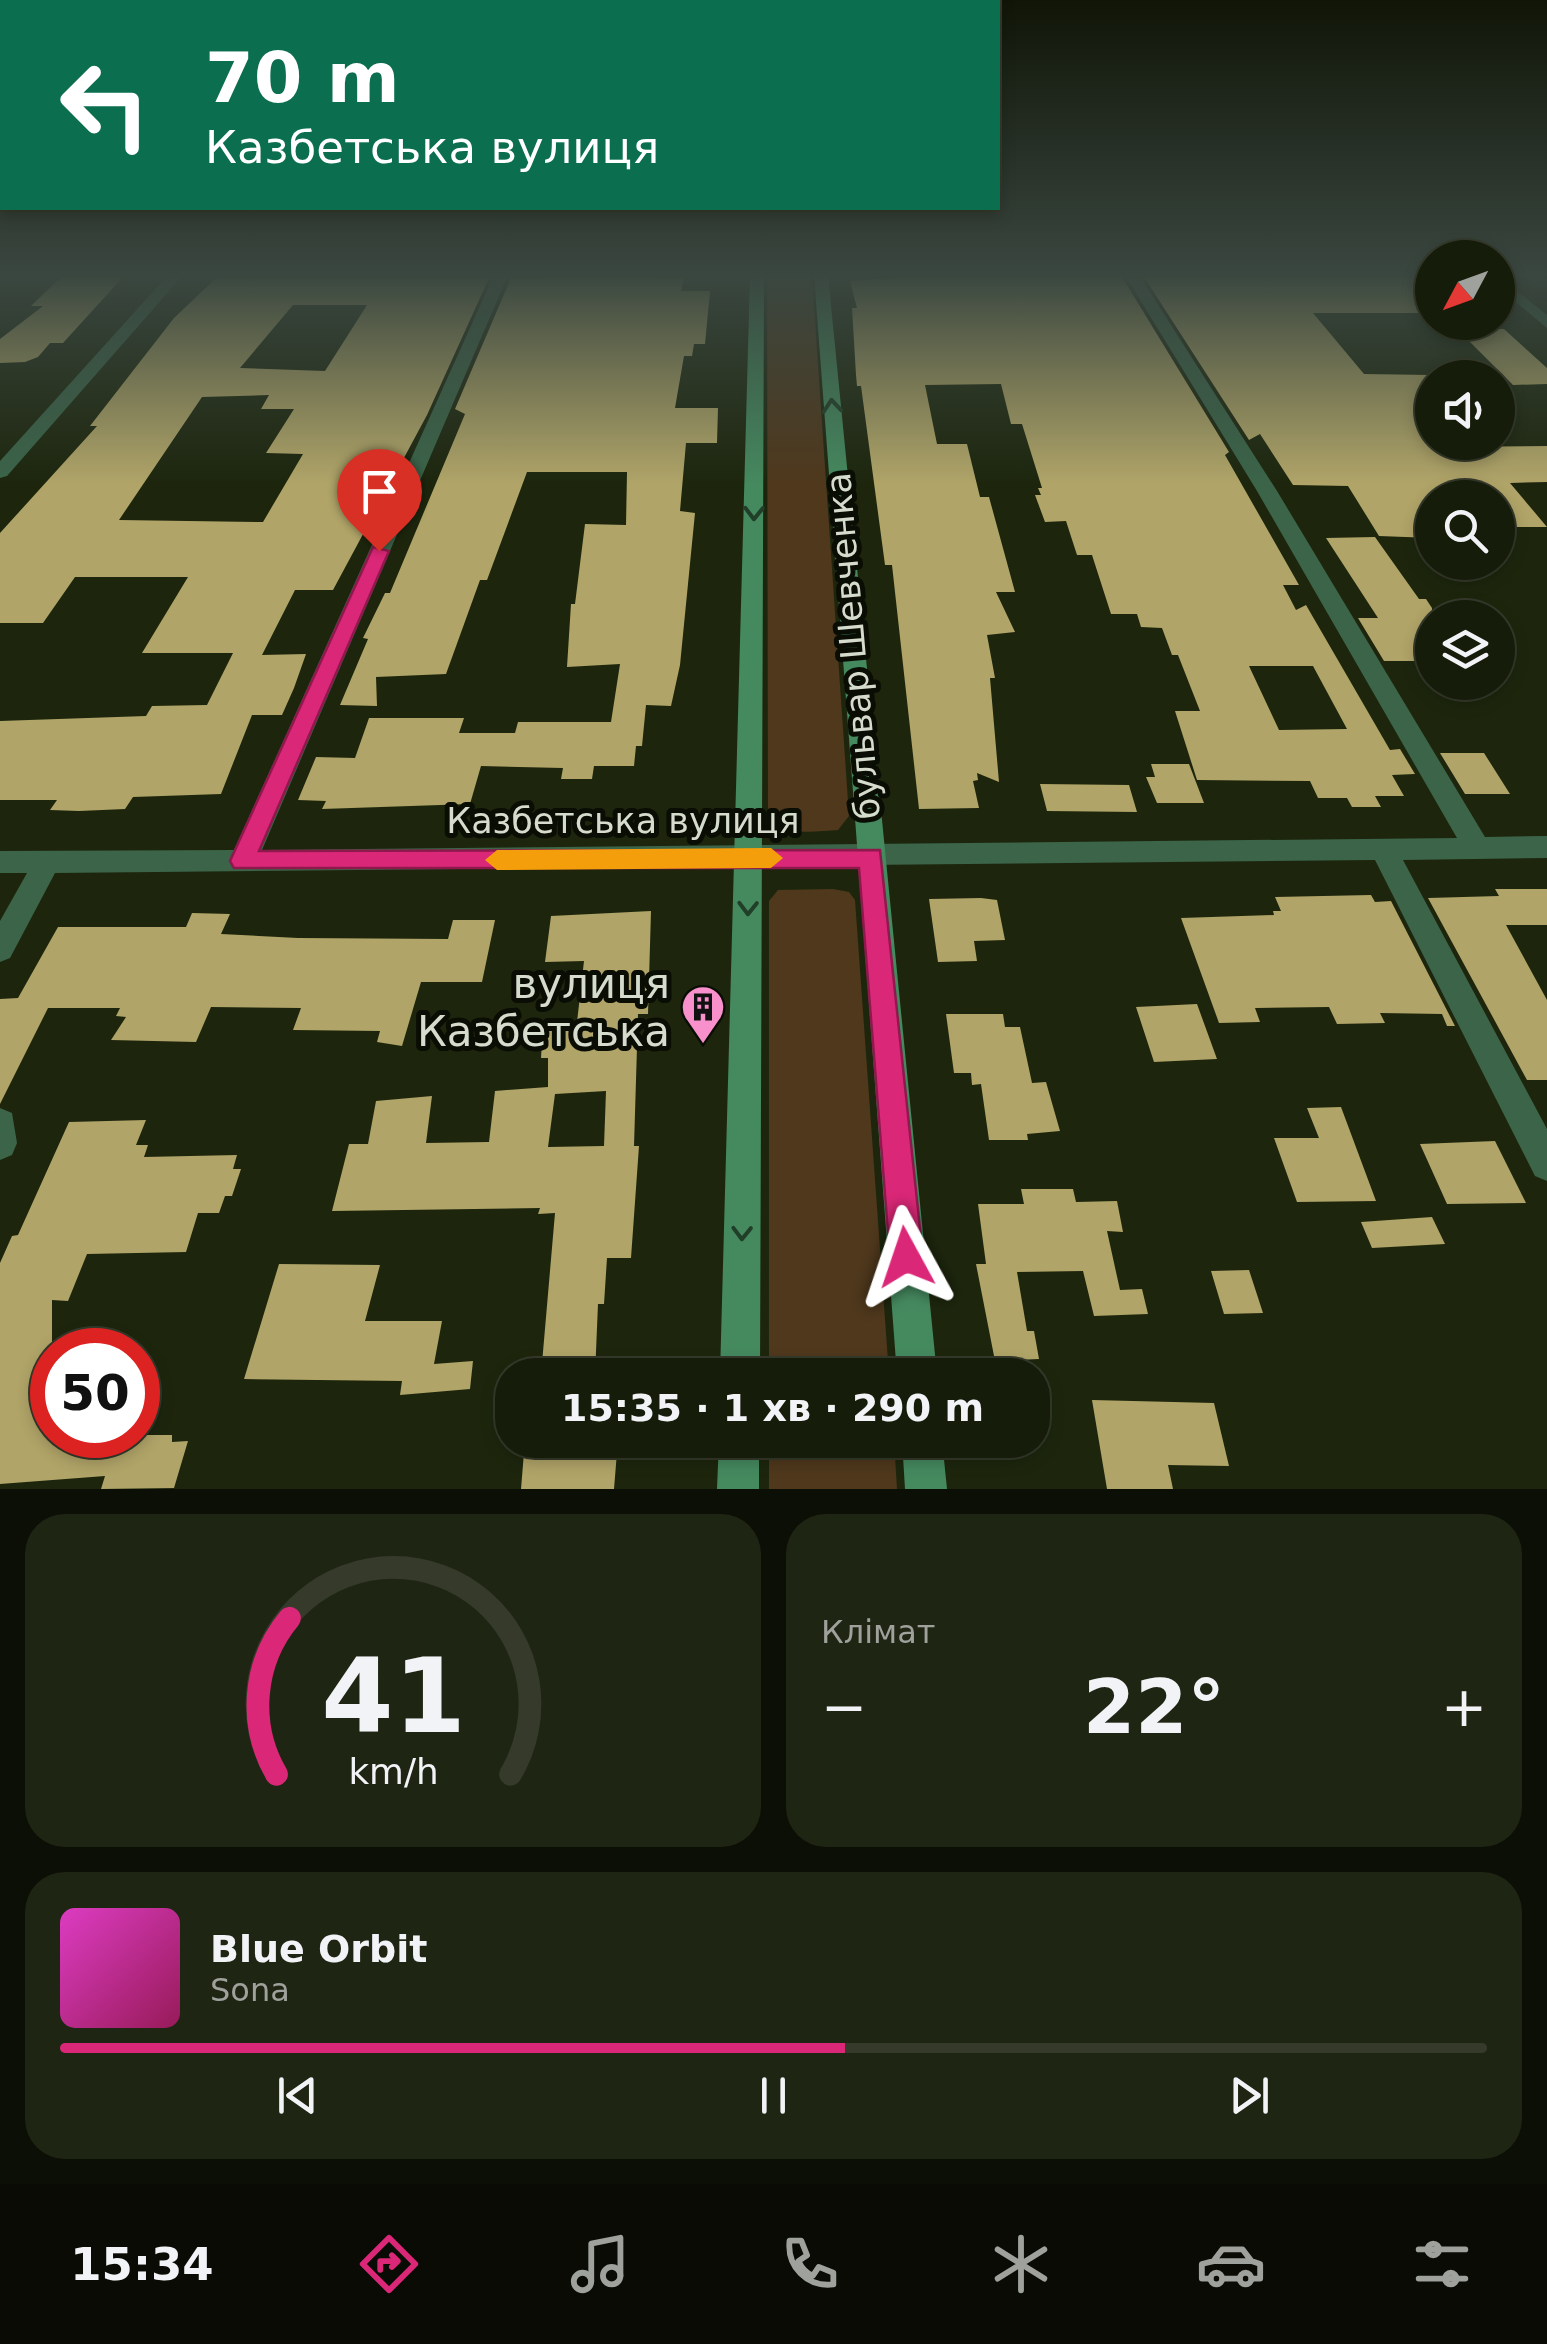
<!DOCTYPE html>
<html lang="uk">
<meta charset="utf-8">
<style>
body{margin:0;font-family:"DejaVu Sans",sans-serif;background:#1f2513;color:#f1f3f6;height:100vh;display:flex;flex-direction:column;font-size:38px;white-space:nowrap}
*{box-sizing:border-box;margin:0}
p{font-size:32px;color:#9ea19c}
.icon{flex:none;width:55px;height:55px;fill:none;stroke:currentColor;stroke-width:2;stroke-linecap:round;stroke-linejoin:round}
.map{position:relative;height:1489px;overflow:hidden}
.details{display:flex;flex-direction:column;gap:25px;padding:25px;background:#0c0f06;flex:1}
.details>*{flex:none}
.guide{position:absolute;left:0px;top:0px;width:1000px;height:210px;box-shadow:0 5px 15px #0003,0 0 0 2px #353a2b;background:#0b6e4f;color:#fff;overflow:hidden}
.needle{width:65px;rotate:229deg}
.tools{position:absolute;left:1415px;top:240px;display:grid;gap:20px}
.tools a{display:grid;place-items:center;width:100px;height:100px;border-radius:50%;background:#161c0a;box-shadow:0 5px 15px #0003,0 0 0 2px #353a2b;font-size:50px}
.speed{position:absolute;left:30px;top:1328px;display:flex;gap:20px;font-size:50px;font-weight:700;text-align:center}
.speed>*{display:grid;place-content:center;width:130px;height:130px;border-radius:50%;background:#161c0a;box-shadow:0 5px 15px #0003,0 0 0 2px #353a2b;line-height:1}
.speed .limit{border:15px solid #d22;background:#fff;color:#111}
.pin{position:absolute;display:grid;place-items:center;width:85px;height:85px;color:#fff;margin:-102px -42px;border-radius:50% 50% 50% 0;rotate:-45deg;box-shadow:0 0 10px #0007}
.pin .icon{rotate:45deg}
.me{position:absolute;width:110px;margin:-55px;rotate:355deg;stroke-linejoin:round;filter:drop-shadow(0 0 8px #0008)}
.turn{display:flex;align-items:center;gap:35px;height:210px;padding:0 40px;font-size:45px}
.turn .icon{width:130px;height:130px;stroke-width:2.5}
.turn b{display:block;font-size:70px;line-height:85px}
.big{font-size:75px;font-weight:700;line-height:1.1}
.details .tile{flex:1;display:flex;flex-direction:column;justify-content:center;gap:15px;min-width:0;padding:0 35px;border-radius:40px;background:#1f2513}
.details .dial{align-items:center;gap:0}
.dial svg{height:260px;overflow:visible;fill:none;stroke:#353a2b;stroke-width:7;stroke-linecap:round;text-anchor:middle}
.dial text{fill:#f1f3f6;stroke:none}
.song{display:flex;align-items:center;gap:30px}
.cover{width:120px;height:120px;border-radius:15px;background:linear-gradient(135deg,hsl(310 70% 55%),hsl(330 70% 35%))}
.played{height:10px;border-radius:5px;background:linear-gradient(90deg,#db2777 55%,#353a2b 55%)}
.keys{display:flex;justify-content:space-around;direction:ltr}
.heat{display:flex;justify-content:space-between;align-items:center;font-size:55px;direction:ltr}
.details .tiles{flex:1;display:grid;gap:25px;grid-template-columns:1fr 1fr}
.tile:last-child{grid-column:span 2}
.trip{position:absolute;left:495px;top:1358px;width:555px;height:100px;border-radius:40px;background:#161c0a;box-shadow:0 5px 15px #0003,0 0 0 2px #353a2b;font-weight:700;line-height:100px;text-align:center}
.tabs{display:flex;height:160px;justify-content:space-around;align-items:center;background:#090b04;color:#9ea19c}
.tabs .icon{width:70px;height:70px}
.tabs .current{color:#db2777}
.tabs b{font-size:45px;color:#f1f3f6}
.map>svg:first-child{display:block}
.green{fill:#4f381c}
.building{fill:#b0a468;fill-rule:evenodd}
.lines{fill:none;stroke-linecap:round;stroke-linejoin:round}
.street{fill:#3b6449;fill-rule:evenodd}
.secondary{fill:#45895f;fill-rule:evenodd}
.oneway{stroke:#213f28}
.route{fill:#db2777;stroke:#8e194d;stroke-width:2.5}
.slow{fill:#f59e0b}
.labels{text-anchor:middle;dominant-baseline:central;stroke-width:10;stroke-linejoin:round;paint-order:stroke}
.street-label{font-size:35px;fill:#d5dccd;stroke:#090d04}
.near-poi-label{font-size:42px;fill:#d5dccd;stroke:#090d04;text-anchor:end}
</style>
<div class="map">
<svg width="1547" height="1489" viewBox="0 0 1547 1489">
<rect width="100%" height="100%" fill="#1d260d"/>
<!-- green -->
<path class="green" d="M767,276L812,277L849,816L838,830C818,831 779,837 768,818Z
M833,889L849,892L855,900L889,1375H769V901L778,890Z
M769,1440H894L897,1489H769Z"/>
<!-- building -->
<path class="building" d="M1432,275V313H1313L1364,374L1432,375V447L1547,446V482L1510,483L1547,527H1498V498H1432V538L1379,536L1348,486L1293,485L1260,434L1249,440L1144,277Z
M609,276L684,278L681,291H710L705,344H694L692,356H684L675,408H718L717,443H686L680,511L695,513L680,665L671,706L646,705L642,746H636L634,766H594L592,779H561L563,768L481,766L470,804L322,809L326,801L298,800L316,757L355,758L369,718H464L459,733H515L518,722H611L620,664L567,667L571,604H575L585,524L626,525L627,472H527L487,580H480L446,674L376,677L377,706L340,705L368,639L363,638L385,593H390L465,414L455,409L511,278Z
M61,277H123L63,343H50L38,357L25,362L0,363V339L43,306H31Z
M904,277H1122L1229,452L1225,455L1299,585H1283L1296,610L1306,605L1390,750L1400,749L1415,774L1392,775L1404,796H1375L1381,807H1352L1347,798H1318L1310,781L1197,780L1175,711H1200L1178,655H1172L1162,628L1141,627L1137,614H1111L1092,555H1077L1066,521L1045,522L1035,495H1041L1038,488H1042L1022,424H1011L1001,384L925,385L937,444H967L980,497H989L1015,592H996L1015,632L987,635L995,678H990L999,782L977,773L978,780L973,781L979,808L919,809L892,565H885L861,386H857L856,375L852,308H857L850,281ZM1249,666H1313L1347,729L1279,730Z
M216,278H489L427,415L333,590H295L262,655L306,654L294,688L282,715H252L221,794L133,797L125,809L79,811L50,810L57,800H0V721L146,716L152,706L207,705L233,653H142L188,577H75L43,623H0V533L97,426H90L174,318ZM293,305H367L325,371L240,368ZM269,395L261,409H294L266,453L303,454L263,522L119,520L202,397Z
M1456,328L1504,329L1547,368V384L1513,385Z
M1375,537L1419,599H1426L1432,608V661H1384L1358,618H1378L1326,538Z
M1440,753H1484L1510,794H1465Z
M1151,764H1189L1204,803H1157L1146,777H1155Z
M1040,784L1129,785L1137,812L1047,811Z
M1495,889H1547V925H1506L1547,1000V1080H1527L1428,898L1499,896Z
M1371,895L1375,902L1391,901L1455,1026H1447L1442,1014L1380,1013L1385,1023L1337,1024L1329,1007L1255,1008L1260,1022L1219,1023L1181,918L1274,915L1273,911H1281L1275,897Z
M981,898L997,900L1005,940L974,941L977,961L938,962L929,899Z
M651,911L648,1014H638L634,1146H639L631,1258H607L604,1304H598L595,1375H541L555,1213L538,1214L540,1208L332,1211L349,1144H368L376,1101L432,1096L426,1143L489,1142L495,1091L548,1087V1058H541L543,1025L577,1022L584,961L545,962L551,916ZM606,1091L604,1146L548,1147L555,1094Z
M192,913L230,914L221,934L298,938L448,939L453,920H495L482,982H421L402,1046L377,1042L380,1031L293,1030L301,1008L211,1007L196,1042L111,1040L126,1017L116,1016L120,1008H48L0,1104V999L18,998L58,927H186Z
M1197,1004L1217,1059L1154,1062L1136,1007Z
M946,1014H1003L1005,1027H1020L1032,1083L1046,1082L1060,1131L1027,1134L1028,1140H989L981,1084L972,1085L971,1073H954Z
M1341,1107L1376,1201L1297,1202L1274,1138H1319L1307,1108Z
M146,1120L136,1145H148L144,1157L237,1155L233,1169H241L232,1196H225L219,1213H198L186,1252L87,1254L68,1301L52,1300V1435H172V1442L188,1441L174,1488L101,1489L105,1476L0,1484V1263L12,1236L18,1235L69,1122Z
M1495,1141L1526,1203L1447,1204L1420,1144Z
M1021,1189H1073L1076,1202L1117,1201L1123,1232L1107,1231L1120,1290L1142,1289L1148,1314L1094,1316L1083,1271L1017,1272L1027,1331H1034L1039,1359L995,1361L976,1264H986L978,1204H1024Z
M1432,1217L1445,1244L1372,1248L1361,1222Z
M279,1264L380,1265L365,1321H442L434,1364L473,1361L470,1389L400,1395L402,1381L244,1379Z
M1249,1270L1263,1313L1224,1314L1211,1271Z
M1092,1400L1214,1403L1229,1466L1168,1465L1173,1489H1107Z
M525,1440H618L614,1489H521Z"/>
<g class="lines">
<!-- street -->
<path class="street" d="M168,275H183L7,476L0,478V461Z
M494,275H508L262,850L1457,838L1257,491L1125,275H1139L1277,491L1485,837L1547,836V858L1403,860L1547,1129V1181L1535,1176L1375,860L55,873L10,958L0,962V921L27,873H0V851L234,850Z
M1498,276L1547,315V328L1498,287Z
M0,1108L12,1113L17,1143L12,1155L0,1160Z"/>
<!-- secondary -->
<path class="secondary" d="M750,275H764L760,1375H720Z
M814,275H828L937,1375H897Z
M719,1440H759V1489H717Z
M902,1440H942L947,1489H905Z"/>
</g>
<!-- one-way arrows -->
<defs><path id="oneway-chevron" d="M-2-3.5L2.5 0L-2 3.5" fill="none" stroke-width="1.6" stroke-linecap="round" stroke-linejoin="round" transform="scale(2.5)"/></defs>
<g class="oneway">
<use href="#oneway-chevron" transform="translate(832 406) rotate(-95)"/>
<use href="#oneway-chevron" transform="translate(754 513) rotate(91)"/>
<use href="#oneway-chevron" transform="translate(748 908) rotate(91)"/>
<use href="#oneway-chevron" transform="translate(742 1233) rotate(91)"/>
</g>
<!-- sky -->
<linearGradient id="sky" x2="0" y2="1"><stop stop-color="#101507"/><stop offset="0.57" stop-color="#3a4740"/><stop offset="1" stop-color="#3a4740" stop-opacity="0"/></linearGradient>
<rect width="1547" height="484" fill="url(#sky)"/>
<!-- route -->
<path class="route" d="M373,547L389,551L259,851L880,850L923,1257L918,1269L906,1274L895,1269L890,1257L859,868H234L230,861Z"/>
<!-- slow -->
<path class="slow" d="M771,848L783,858L771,868L497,870L485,860L497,850Z"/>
<!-- icons -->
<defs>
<g id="building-pin" transform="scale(2.25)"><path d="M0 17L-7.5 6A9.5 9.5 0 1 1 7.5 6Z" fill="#f890cc" stroke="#090d04"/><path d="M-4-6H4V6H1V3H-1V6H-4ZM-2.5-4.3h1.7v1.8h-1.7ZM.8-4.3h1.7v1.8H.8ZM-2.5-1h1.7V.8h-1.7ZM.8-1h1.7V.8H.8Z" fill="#111"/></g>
</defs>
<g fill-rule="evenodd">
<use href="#building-pin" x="703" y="1007"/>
</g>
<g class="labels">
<!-- street labels -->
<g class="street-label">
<text transform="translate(853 646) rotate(-95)">бульвар Шевченка</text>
<text x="623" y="821">Казбетська вулиця</text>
</g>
<!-- near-poi labels -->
<g class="near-poi-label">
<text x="670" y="983">вулиця<tspan x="670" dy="48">Казбетська</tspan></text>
</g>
</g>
</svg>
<div class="tools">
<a><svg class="needle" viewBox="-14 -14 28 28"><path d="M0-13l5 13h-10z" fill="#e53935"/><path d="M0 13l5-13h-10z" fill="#9ea19c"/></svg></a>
<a><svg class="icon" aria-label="sound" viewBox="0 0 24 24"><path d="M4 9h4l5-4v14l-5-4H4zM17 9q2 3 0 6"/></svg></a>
<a><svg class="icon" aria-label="search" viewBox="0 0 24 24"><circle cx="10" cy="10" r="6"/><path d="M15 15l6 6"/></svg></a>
<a><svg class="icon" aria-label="layers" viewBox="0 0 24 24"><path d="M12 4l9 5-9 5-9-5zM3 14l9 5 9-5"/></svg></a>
</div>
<div class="speed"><div class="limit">50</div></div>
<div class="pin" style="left:379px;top:551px;background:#d93025"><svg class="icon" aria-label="arrive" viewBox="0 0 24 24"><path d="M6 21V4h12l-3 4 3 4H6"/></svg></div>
<svg class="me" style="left:906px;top:1257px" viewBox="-20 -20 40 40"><path d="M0-17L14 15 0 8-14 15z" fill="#db2777" stroke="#fff" stroke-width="4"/></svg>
<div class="trip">15:35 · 1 хв · 290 m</div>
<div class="guide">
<div class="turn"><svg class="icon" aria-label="left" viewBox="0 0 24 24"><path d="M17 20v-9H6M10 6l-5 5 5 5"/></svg><div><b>70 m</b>Казбетська вулиця</div></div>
</div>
</div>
<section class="details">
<div class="tiles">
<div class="tile dial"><svg viewBox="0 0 100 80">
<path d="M14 69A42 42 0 1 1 86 69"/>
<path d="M14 69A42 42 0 0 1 18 21" stroke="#db2777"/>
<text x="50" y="56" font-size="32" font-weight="700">41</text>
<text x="50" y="72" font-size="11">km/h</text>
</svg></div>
<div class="tile"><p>Клімат</p>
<div class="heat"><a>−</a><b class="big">22°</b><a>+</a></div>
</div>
<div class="tile">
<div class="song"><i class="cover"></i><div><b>Blue Orbit</b><p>Sona</p></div></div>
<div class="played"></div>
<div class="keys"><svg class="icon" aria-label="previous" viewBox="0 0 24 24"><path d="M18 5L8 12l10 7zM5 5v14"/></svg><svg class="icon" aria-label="pause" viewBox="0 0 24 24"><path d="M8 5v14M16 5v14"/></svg><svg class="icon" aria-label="next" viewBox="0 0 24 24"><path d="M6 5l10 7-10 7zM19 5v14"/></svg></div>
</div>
</div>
</section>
<nav class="tabs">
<b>15:34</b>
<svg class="icon current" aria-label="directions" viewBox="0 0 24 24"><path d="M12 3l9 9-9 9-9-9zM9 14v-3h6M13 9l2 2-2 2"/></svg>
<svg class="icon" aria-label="music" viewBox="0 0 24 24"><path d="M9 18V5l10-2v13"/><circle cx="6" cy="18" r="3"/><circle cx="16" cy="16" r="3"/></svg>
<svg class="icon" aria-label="phone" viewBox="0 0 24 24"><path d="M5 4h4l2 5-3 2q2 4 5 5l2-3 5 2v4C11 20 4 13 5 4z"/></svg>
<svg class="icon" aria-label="climate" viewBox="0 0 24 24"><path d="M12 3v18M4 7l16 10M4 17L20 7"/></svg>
<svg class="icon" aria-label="car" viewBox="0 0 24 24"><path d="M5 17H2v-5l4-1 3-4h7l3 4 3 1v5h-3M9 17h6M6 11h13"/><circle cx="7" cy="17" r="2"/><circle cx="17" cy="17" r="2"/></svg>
<svg class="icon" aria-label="filters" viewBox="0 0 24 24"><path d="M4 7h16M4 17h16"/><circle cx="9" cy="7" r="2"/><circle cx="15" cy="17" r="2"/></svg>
</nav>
